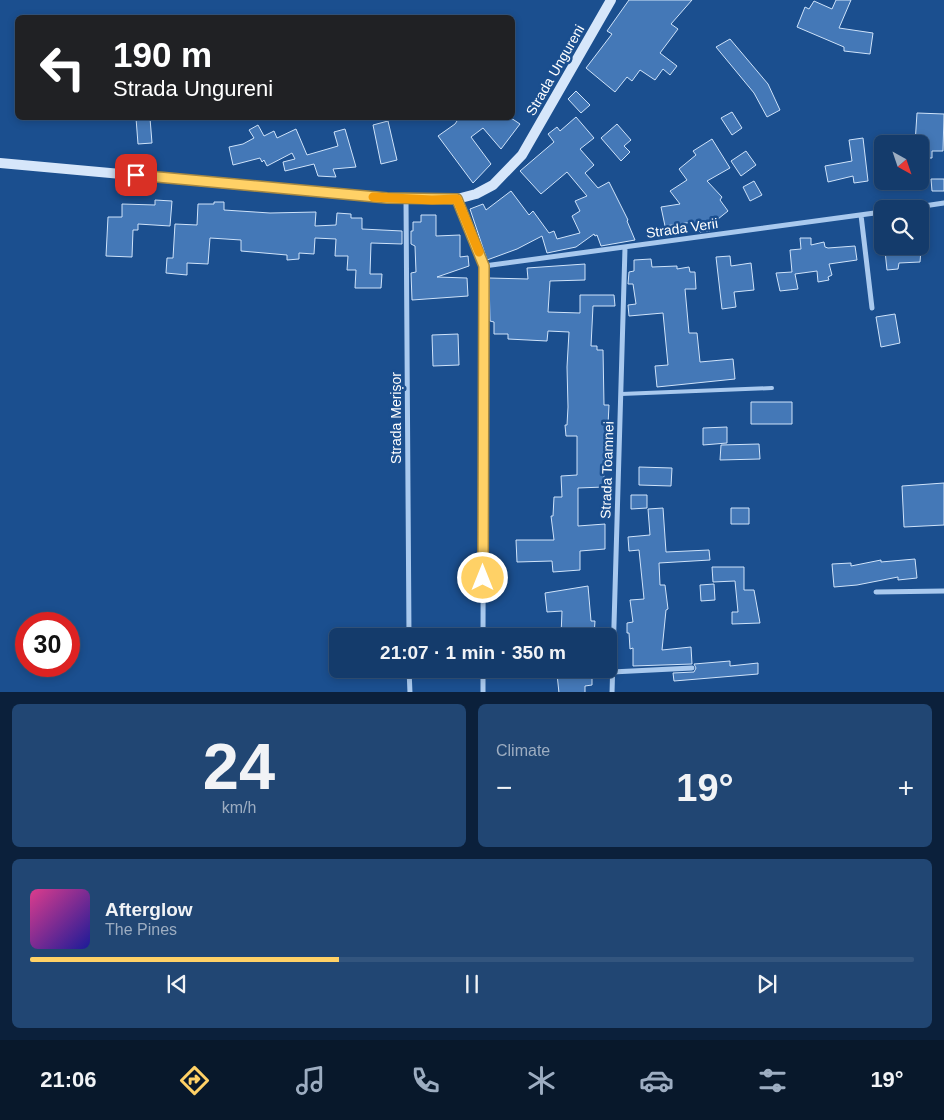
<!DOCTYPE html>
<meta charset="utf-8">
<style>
body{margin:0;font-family:Helvetica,sans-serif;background:#214673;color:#f1f3f6;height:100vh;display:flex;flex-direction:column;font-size:19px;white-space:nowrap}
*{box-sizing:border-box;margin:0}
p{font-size:16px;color:#9dadc1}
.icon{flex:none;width:28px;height:28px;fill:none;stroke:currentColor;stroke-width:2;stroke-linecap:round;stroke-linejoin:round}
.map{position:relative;height:692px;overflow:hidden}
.side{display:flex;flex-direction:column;gap:12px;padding:12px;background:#0b203b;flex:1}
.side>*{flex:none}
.hud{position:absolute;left:15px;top:15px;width:500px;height:105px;border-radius:8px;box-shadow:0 2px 8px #0003,0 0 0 1px #33557e;background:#202124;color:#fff;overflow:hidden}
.needle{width:32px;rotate:140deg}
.tools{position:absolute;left:874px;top:135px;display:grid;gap:10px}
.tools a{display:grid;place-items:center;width:55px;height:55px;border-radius:8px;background:#143b6b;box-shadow:0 2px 8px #0003,0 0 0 1px #33557e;font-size:25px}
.speed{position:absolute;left:15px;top:612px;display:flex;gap:10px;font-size:25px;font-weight:700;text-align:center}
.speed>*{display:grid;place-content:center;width:65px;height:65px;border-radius:50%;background:#143b6b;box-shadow:0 2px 8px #0003,0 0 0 1px #33557e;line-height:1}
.speed .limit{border:8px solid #d22;background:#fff;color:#111}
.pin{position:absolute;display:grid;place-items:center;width:42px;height:42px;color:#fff;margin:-21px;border-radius:10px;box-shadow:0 2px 8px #0006}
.me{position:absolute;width:55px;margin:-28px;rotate:0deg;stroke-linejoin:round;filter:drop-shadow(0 0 4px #0008)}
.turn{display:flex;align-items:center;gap:18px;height:105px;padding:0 15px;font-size:22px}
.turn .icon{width:65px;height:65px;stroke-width:2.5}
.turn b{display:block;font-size:35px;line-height:42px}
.big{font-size:38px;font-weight:800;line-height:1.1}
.side .tile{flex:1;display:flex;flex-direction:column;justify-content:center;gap:8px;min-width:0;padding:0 18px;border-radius:8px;background:#214673}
.side .dial{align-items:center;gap:0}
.dial b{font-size:65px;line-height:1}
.song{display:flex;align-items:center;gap:15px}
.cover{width:60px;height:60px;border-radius:8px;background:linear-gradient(135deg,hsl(330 70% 55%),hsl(240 70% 35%))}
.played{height:5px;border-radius:2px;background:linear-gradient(90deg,#ffd166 35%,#33557e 35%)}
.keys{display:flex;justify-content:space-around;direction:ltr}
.heat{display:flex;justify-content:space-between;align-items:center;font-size:28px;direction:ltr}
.side .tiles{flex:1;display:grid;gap:12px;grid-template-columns:1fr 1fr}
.tile:last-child{grid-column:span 2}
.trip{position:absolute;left:329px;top:628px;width:288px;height:50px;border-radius:8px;background:#143b6b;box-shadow:0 2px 8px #0003,0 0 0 1px #33557e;font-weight:800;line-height:50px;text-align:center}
.tab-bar{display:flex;height:80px;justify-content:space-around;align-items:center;background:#08182b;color:#9dadc1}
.tab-bar .icon{width:35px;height:35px}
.tab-bar .on{color:#ffd166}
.tab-bar b{font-size:22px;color:#f1f3f6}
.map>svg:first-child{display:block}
.building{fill:#4478b7;stroke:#cfe3fa}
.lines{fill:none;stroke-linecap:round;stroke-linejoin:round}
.lane{stroke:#a9c9ee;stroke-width:4}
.street{stroke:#a9c9ee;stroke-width:5}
.secondary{stroke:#d6e6fa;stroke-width:10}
.route-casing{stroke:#a68842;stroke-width:12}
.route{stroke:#ffd166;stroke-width:9}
.slow{stroke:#f59e0b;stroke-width:9}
.labels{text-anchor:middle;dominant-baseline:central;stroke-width:5;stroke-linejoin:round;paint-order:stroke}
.street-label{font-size:14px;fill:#fff;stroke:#1b4f8f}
</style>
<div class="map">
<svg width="944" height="693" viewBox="0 0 944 693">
<rect width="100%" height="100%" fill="#1b4f8f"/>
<!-- building -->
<path class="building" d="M629,0H692L671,24L678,29L660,53L677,66L670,75L663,69L655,80L640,70L632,81L627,77L615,92L586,68L612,34L607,31Z
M836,0H851L839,28L873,33L870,54L844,51V47L797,27L805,7L809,9L814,1L832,9Z
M730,39L768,84L780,110L767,117L754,93L716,47Z
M576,91L590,105L581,113L568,99Z
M732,112L742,128L732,135L721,118Z
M917,113L944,114L943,151H932V158H920V144H915Z
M576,117L594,138L580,149L594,165L585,173L598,188L609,182L628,220L627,221L635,240L601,246L597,235L595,236L594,234L576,247L547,253L542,236L517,249L487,260L470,209L483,204L486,210L511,191L529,215L533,211L549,233L554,231L557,239L580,233L572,216L580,211L575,201L587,196L567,172L541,194L520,171L554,142L548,134L557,127L560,131Z
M136,118H150L152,143L138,144Z
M459,118H511L520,124L501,149L483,128L471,137L491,164L473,183L438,136L455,124Z
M388,121L397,160L381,164L373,125Z
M617,124L631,140L624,146L630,152L621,161L601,138Z
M258,125L264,136L274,131L277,138L296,129L307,155L338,146L334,132L345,129L356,167L333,169L336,177L318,176L314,164L285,171L283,162L295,159L292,153L267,166L264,160L262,162L260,158L233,165L229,147L243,144L254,138L249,130Z
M863,138L868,181L854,183L853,176L828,182L825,166L852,161L849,140Z
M712,139L730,168L707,181L722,197L720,200L728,211L708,227L710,231L700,232L693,222L665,226L661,207L680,204L670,191L687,180L679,169L696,155L693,151Z
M746,151L756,165L741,176L731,161Z
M931,179H944V191H932Z
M754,181L762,195L750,201L743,187Z
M155,200L172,201L170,226L138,224V230H133L132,257L106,256L108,217H122V204L155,205Z
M214,202H224V210L270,213L316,212L315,226L336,225L337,213L351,214V218H362V229L402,231V244L371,243L370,274H382L381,288H355L356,270H347L348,256H335L336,239L315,238L314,254L299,253V259L287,260V255L241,251V240L210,238L208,264L187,263V275L166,273L167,258H173L175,224L197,225L198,204H214Z
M421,215H436V236L460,235V257L468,256L469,266L437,277L467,278L468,296L412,300L411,273L416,272L415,246L411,244V231H413V222H421Z
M800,238H811V245L824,242L825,247L828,248L855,246L857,260L829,264L832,275L828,277L829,280L818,282L817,271L795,274L798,289L780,291L776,273L792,272L790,250L801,249Z
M888,246H916L917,250H921L920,262L899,263L898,269L887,270L885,251L889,250Z
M730,256L731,266L751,263L754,290L734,292L736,307L722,309L716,257Z
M651,259L652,267L677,266V269L689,267L690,272H695L696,289H685L689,333H697L700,362L733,359L735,379L657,387L655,366L668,365L663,313L629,316L628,305L636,304L633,284H628L629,272L634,271V260Z
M585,264V280L550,281L548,312L580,313V295H614L615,306H593L591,346H597V350H603L604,405H609L607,445H604V487L578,488V526L605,524V549L580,551V570L553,572L552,561L517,562L516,540H554L551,516H553L554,497H562L561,476L577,475V436H566L565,425H567L568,407L567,367L569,332L548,331L547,341L508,339V334H494V322L490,321L489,278L528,279L527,268Z
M895,314L900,343L881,347L876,317Z
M458,334L459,365L433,366L432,335Z
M751,402H792V424H751Z
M727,427V443L703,445V428Z
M759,444L760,459L720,460L721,445Z
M639,467L672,468L671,486L639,485Z
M944,483V525L904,527L902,486Z
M631,495H647V508L631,509Z
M663,508L666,552L709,550L710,560L659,563L660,585H665L668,609L666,610L662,650L691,647L692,664L633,666V648L630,649L629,633H627V623L633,622L630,600L644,599L639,550L629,551L628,537L650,535L648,509Z
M731,508H749V524H731Z
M915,559L917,578L898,580V577L857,585L834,587L832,564L851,563V566L881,560V562Z
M712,567H744V590H754L760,623L732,624V612H738L735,581L713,582Z
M714,584L715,600L701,601L700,585Z
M588,586L591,621H595L594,636H561L562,611L547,612L545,593Z
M730,661V666L758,663V674L674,681L673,673L694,672L696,668L694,664Z
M557,674H592V685L585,686V693H559Z"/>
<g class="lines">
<!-- lane -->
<path class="lane" d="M621,394L772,388"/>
<!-- street -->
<path class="street" d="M406,199L409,636
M457,199L484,266L483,636
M904,209L944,203
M861,215L872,308
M484,266L882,212
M876,592L944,591
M409,669L410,693
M612,672L692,668
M483,693V669
M612,693L625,248"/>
<!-- secondary -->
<path class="secondary" d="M0,163L387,198L457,199L476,194L493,185L522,155L611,0"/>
</g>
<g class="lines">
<!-- route casing -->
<g class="route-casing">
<path id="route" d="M136,175L387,198L457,199L484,266L483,578"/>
</g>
<!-- route -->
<use href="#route" class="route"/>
<!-- slow -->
<path class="slow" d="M373,197L432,200L457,199L479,252"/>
</g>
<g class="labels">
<!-- street labels -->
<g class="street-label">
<text transform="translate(555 70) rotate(-60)">Strada Ungureni</text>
<text transform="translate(682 228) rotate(-8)">Strada Verii</text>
<text transform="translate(396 418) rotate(-90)">Strada Merișor</text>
<text transform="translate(607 470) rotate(-88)">Strada Toamnei</text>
</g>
</g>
</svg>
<div class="tools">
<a><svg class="needle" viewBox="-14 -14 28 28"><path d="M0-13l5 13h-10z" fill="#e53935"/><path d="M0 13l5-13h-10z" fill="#9dadc1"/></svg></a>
<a><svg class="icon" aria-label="search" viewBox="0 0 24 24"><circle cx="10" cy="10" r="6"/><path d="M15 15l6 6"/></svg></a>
</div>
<div class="speed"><div class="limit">30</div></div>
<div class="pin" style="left:136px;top:175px;background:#d93025"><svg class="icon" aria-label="arrive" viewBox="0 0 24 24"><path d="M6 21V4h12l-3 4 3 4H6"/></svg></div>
<svg class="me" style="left:483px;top:578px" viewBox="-20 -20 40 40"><circle r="17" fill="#ffd166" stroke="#fff" stroke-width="3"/><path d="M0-11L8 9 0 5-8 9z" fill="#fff"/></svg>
<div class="trip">21:07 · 1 min · 350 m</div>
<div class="hud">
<div class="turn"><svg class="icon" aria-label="left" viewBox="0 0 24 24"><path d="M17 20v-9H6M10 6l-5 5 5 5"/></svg><div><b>190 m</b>Strada Ungureni</div></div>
</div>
</div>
<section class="side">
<div class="tiles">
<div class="tile dial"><b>24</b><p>km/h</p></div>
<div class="tile"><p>Climate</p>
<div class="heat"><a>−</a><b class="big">19°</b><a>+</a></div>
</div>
<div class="tile">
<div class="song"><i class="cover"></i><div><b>Afterglow</b><p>The Pines</p></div></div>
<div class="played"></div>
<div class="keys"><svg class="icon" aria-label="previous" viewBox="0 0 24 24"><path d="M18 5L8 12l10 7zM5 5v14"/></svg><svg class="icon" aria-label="pause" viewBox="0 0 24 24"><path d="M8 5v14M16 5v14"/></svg><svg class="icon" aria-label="next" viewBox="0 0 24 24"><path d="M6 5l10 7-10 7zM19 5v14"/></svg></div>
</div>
</div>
</section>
<nav class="tab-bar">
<b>21:06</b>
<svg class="icon on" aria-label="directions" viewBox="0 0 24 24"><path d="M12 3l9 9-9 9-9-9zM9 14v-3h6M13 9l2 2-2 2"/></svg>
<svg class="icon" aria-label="music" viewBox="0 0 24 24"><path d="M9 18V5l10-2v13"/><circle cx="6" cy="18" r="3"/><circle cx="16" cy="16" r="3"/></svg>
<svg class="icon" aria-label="phone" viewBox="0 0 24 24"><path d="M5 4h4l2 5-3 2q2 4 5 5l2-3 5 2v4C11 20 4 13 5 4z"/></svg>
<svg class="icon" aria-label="climate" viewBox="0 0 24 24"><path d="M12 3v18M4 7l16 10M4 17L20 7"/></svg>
<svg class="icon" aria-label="car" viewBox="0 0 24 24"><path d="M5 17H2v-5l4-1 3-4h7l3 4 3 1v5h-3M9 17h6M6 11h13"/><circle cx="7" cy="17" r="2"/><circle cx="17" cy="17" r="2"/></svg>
<svg class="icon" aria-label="filters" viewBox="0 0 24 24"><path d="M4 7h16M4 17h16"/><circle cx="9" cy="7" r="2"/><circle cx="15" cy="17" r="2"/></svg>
<b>19°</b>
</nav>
